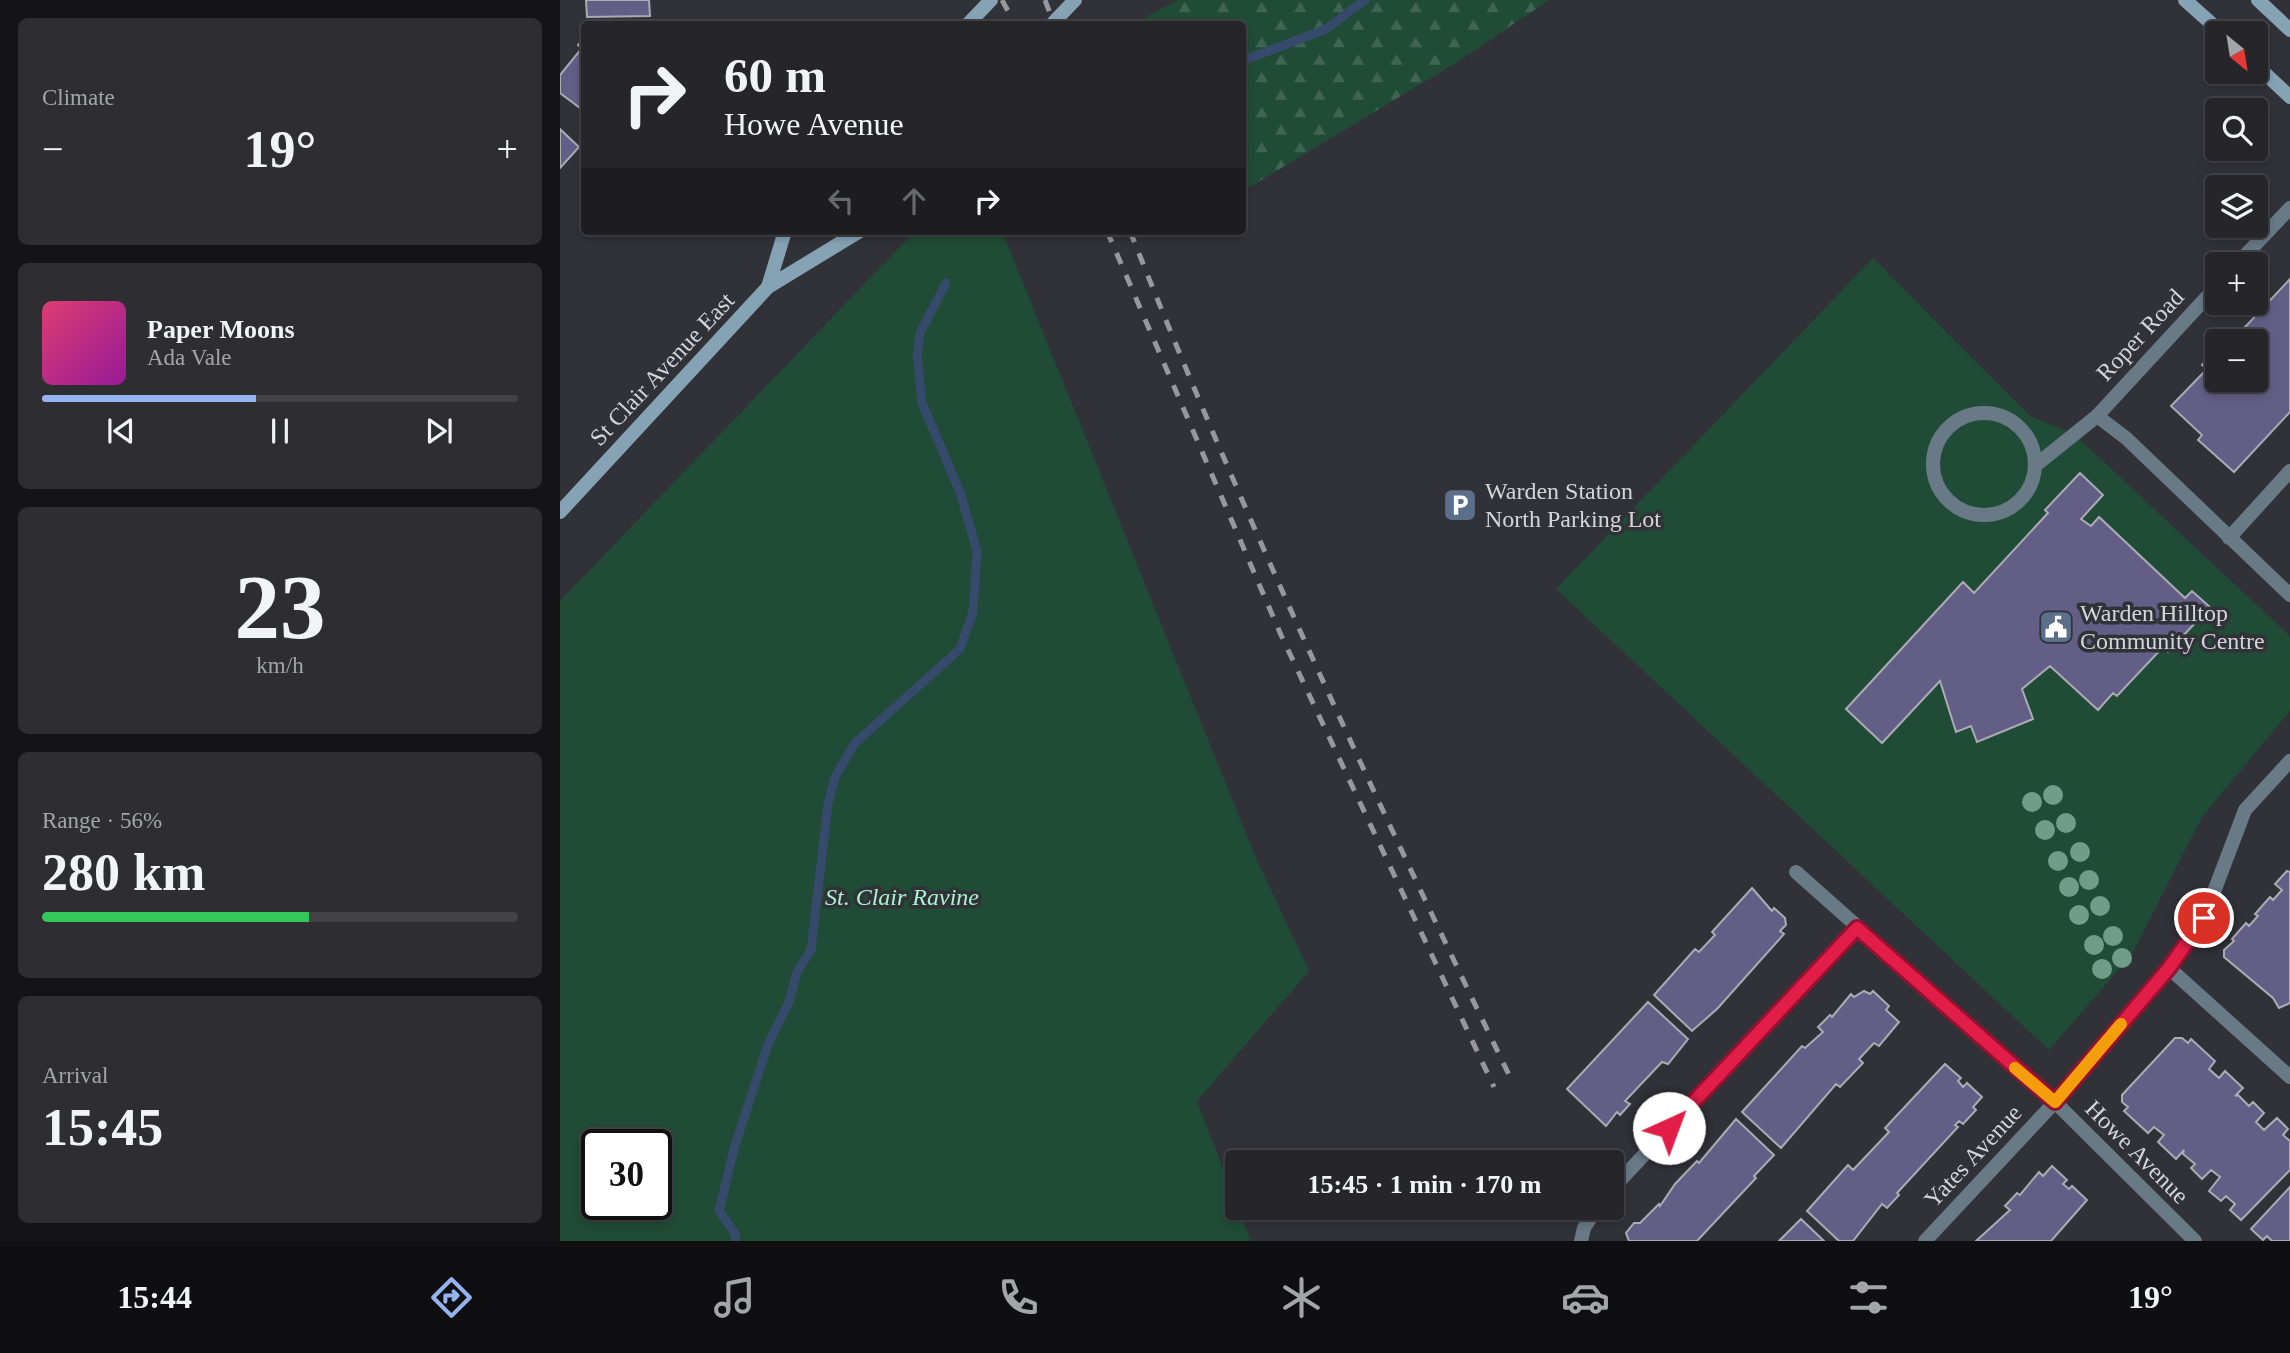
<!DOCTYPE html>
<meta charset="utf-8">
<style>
body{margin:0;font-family:"Times New Roman",serif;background:#2d2d32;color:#f1f3f6;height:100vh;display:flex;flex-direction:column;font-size:26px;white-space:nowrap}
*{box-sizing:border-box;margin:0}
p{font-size:23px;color:#a3a5a8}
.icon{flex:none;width:38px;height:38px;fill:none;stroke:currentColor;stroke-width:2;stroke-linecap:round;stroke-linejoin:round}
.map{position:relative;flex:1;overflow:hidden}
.side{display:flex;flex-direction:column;gap:18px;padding:18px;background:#141417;width:560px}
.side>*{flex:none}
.banner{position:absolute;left:21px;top:21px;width:665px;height:214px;border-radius:7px;box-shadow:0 4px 10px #0003,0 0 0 2px #424247;background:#25252a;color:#f1f3f6;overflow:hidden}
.needle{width:46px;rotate:150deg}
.fabs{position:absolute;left:1645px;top:21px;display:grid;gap:14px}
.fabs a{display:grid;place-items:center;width:63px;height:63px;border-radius:7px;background:#25252a;box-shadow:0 4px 10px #0003,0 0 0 2px #424247;font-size:35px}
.speed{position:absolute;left:21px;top:1129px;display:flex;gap:14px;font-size:35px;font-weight:700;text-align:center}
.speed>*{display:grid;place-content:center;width:91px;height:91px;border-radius:50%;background:#25252a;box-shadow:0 4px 10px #0003,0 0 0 2px #424247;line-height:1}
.speed .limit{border:4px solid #111;border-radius:10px;background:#fff;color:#111}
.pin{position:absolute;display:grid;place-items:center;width:60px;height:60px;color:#fff;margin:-30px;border:4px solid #fff;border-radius:50%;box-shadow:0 2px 7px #0007}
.me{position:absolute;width:77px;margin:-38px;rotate:43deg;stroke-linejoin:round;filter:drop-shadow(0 0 5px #0008)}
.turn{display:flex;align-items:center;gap:24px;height:147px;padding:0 28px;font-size:32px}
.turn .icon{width:91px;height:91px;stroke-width:2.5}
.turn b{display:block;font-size:49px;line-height:60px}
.lanes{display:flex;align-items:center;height:66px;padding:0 28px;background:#0003;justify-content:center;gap:35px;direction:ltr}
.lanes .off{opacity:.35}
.big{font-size:52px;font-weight:600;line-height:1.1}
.side .tile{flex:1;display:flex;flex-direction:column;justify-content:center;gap:10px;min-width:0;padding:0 24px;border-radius:10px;background:#2d2d32}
.side .dial{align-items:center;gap:0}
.dial b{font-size:91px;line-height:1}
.song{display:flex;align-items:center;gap:21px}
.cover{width:84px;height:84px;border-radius:10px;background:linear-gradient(135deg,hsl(340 70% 55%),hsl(300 70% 35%))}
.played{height:7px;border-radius:4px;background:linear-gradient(90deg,#95b2f1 45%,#424247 45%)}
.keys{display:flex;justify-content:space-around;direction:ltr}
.heat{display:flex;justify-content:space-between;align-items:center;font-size:38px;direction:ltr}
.charge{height:10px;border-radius:5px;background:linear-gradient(90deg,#34c759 56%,#424247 0)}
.trip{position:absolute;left:665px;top:1150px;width:399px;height:70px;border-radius:7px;background:#25252a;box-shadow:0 4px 10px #0003,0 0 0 2px #424247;font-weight:600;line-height:70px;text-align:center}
.dock{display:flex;height:112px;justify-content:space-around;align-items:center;background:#0f0f11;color:#a3a5a8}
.dock .icon{width:49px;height:49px}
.dock .on{color:#95b2f1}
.dock b{font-size:32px;color:#f1f3f6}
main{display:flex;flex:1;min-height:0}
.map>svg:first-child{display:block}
.forest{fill:url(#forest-firs)}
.park{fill:#204b37;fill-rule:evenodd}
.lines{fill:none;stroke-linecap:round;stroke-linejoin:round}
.stream{stroke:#364a6c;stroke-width:9}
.building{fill:#635e86;stroke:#acabb4;stroke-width:2}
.lane{stroke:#687a86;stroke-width:14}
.street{stroke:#687a86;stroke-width:14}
.secondary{stroke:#85a3b5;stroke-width:14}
.rail{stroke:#97979c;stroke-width:5;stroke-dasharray:12 12;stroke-linecap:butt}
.tree{fill:#729c8a}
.route-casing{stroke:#92132f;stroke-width:18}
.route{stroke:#e11d48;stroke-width:12}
.slow{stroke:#f59e0b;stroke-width:12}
.labels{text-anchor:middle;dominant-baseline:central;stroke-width:7;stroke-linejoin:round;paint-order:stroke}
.street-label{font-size:24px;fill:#d5d5d9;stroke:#313138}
.poi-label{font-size:24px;fill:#d5d5d9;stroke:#313138;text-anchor:start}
.park-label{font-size:24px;font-style:italic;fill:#a7f4cd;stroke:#313138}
</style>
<main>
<section class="side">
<div class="tile"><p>Climate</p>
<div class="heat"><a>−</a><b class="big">19°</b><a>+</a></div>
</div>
<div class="tile">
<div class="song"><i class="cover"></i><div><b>Paper Moons</b><p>Ada Vale</p></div></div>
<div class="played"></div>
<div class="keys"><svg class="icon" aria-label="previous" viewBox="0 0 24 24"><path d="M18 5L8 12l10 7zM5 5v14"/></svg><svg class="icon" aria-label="pause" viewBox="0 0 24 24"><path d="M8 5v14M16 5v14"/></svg><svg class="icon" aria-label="next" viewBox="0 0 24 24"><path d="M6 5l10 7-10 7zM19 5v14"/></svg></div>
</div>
<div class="tile dial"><b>23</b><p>km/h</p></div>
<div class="tile"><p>Range · 56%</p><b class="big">280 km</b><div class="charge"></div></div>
<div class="tile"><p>Arrival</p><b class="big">15:45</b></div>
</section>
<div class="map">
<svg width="1730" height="1241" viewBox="0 0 1730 1241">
<defs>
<pattern id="forest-firs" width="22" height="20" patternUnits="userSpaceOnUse" patternTransform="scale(1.75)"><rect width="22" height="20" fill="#204b37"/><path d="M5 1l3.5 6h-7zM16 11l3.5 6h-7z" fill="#406453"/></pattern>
</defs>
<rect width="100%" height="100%" fill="#313138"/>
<!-- forest -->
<path class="forest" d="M618,0H989L899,61L683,191L682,24H573Z"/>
<!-- park -->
<path class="park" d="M355,231H442L696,858L749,971L637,1101L691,1241H0V601ZM37,1144H96V1204H37Z
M1313,258L1470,416L1514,434L1730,636V711L1642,817L1572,954L1489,1050L996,589Z"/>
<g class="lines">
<!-- stream -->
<path class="stream" d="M682,61L766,29L805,0
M175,1241L176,1235L159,1211L175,1145L209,1042L229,1002L237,972L251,950L268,804L275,777L295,743L400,649L413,612L417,551L400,492L362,403L357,355L360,333L386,283"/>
</g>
<!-- building -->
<path class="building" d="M26,0H89L90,16L27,17Z
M22,40L24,42V111L0,93V75L22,48L18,45Z
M0,129L19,147L0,168Z
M1730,279V412L1674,472L1638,440L1642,435L1611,406L1647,369L1642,365L1657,349V380H1696V341H1672Z
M1520,473L1543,495L1521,519L1531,526L1539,517L1625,598L1632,591L1650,607L1608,652L1603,647L1557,696L1553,693L1538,710L1490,666L1462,689L1473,719L1417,742L1411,726L1396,732L1380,681L1322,743L1286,709L1403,582L1414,593L1488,513L1485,510Z
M1727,871L1730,872V1003L1719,1008L1713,998L1664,957V950L1674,941L1672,939L1686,923L1689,926L1698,916L1695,914L1710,897L1713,900L1722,890L1715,884Z
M1192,888L1212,911L1214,908L1225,918L1226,925L1220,931L1224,934L1157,1009L1132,1031L1094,995L1135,949L1139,952L1155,935L1152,932Z
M1304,991L1310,994L1313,991L1329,1006L1326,1010L1339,1022L1319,1046L1314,1043L1299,1059L1303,1063L1280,1087L1276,1084L1221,1148L1182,1112L1242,1046L1245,1048L1263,1032L1258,1027L1270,1015L1272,1017L1291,994L1294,997Z
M1088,1002L1128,1039L1108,1064L1102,1062L1065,1101L1070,1104L1060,1115L1057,1112L1046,1126L1007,1089Z
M1615,1038H1622L1628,1043L1631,1039L1655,1061L1649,1069L1659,1078L1665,1071L1683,1088L1675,1096L1678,1095L1689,1106L1693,1102L1704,1113L1696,1122L1704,1130L1717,1118L1728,1129L1723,1135L1730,1141V1170L1681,1220L1670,1210L1675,1204L1666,1196L1661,1201L1649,1191L1660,1177L1651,1170L1642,1179L1631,1168L1635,1164L1623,1154L1624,1150L1616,1159L1598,1142L1604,1135L1594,1127L1588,1133L1564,1111L1568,1107L1562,1102V1095Z
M1385,1064L1401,1078L1398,1081L1403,1087L1407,1083L1422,1097L1413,1107L1416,1110L1403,1124L1399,1121L1395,1125L1398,1127L1337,1193L1339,1195L1327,1208L1322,1204L1293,1241H1279L1247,1211L1288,1165L1293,1170L1329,1132L1325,1128Z
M1176,1119L1214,1155L1194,1176L1196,1178L1137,1241H1069L1066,1233L1074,1223H1080L1099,1204L1100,1206L1115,1184L1137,1161L1139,1163Z
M1492,1166L1507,1180L1503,1184L1509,1189L1512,1186L1527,1200L1491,1241H1416L1450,1210L1445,1206L1457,1193L1460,1195L1479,1172L1483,1176Z
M1730,1187V1241H1712L1707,1236L1703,1240L1691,1229Z
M1241,1219L1264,1241H1219Z"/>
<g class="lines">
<!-- lane -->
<path class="lane" d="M1373 464a51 51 0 1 1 102 0a51 51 0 1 1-102 0Z
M1476,465L1537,416
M1669,538L1730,471"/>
<!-- street -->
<path class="street" d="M1677,264L1730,208
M1657,286L1537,416L1566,438L1730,595
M1236,872L1495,1102L1635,1241
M1609,968L1730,1077
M1052,1189L1297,928
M1021,1241L1024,1228L1037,1208
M1365,1241L1495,1102L1609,968L1644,918L1685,810L1730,761"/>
<!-- secondary -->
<path class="secondary" d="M1625,0L1662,33
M1698,0L1730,30
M408,24L431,0
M492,24L515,0
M1696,65L1730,97
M208,287L225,231
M0,512L208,287L300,231"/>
<!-- rail -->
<path class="rail" d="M442,0L455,24
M485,0L494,24
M547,231L721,635L934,1087
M570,231C684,519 816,800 951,1079"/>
</g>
<!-- trees -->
<g class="tree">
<circle cx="1493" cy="795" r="10"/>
<circle cx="1472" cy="802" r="10"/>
<circle cx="1506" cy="823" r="10"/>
<circle cx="1485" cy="830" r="10"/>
<circle cx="1520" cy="852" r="10"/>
<circle cx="1498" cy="861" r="10"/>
<circle cx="1529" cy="880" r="10"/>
<circle cx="1509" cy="887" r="10"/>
<circle cx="1540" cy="906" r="10"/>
<circle cx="1519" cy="915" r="10"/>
<circle cx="1553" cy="936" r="10"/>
<circle cx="1534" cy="945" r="10"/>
<circle cx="1562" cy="958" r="10"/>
<circle cx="1542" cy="969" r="10"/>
</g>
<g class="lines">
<!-- route casing -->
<g class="route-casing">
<path id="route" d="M1109,1128L1297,928L1495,1102L1609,968L1644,918"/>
</g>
<!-- route -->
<use href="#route" class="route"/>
<!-- slow -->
<path class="slow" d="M1455,1068L1495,1102L1561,1024"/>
</g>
<!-- icons -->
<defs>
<g id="parking-square" transform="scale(1.75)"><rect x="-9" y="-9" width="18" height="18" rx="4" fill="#5c6f8a" stroke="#313138"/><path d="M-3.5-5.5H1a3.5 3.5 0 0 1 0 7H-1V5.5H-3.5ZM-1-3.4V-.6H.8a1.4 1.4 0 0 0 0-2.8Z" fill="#fff"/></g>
<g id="civic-square" transform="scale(1.75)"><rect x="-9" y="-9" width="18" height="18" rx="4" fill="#5c6f8a" stroke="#313138"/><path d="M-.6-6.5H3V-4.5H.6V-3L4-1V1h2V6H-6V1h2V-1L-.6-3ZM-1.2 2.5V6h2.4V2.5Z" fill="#fff"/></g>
</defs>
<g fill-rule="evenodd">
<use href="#parking-square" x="900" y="505"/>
<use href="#civic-square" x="1496" y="627"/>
</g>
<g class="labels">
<!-- street labels -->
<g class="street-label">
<text transform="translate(1580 335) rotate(-47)">Roper Road</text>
<text transform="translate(102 369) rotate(-47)">St Clair Avenue East</text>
<text transform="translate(1577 1152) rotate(45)">Howe Avenue</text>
<text transform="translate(1413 1156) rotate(-47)">Yates Avenue</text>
</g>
<!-- poi labels -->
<g class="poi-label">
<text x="925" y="491">Warden Station<tspan x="925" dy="28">North Parking Lot</tspan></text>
<text x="1520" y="613">Warden Hilltop<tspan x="1520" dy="28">Community Centre</tspan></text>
</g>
<!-- park labels -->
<g class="park-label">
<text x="342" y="897">St. Clair Ravine</text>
</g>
</g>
</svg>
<div class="fabs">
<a><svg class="needle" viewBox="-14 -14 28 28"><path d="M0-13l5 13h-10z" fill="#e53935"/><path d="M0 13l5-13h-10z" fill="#a3a5a8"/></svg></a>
<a><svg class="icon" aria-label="search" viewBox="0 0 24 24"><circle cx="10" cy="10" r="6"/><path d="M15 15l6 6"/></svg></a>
<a><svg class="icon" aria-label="layers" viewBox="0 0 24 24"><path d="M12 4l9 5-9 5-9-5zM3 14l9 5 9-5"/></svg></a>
<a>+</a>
<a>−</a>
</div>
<div class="speed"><div class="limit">30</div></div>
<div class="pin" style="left:1644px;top:918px;background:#d93025"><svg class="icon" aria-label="arrive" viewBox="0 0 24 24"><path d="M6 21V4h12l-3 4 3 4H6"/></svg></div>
<svg class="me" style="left:1109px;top:1128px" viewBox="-20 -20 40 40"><circle r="19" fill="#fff"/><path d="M0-13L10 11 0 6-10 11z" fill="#e11d48"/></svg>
<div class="trip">15:45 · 1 min · 170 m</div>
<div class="banner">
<div class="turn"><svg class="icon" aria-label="right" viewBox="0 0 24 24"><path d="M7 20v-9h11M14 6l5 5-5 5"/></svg><div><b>60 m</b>Howe Avenue</div></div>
<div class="lanes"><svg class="icon off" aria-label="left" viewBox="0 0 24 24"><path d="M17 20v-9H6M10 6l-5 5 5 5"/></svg><svg class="icon off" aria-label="ahead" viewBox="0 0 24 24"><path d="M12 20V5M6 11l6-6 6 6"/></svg><svg class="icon" aria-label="right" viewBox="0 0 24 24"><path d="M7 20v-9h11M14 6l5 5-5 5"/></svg></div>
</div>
</div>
</main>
<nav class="dock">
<b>15:44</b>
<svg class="icon on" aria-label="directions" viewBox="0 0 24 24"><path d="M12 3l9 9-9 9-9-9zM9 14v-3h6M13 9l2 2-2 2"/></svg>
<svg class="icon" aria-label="music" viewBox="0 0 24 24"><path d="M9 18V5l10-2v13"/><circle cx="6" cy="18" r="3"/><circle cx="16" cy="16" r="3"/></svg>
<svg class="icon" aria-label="phone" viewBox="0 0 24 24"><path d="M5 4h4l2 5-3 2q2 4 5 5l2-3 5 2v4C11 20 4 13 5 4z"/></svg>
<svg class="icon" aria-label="climate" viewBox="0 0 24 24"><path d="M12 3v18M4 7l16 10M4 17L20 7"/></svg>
<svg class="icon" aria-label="car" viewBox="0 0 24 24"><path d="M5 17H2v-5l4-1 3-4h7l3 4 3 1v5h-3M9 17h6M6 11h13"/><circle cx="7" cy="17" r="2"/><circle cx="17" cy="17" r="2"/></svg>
<svg class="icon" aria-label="filters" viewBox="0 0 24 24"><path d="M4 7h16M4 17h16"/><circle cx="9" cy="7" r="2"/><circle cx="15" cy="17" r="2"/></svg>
<b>19°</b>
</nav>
